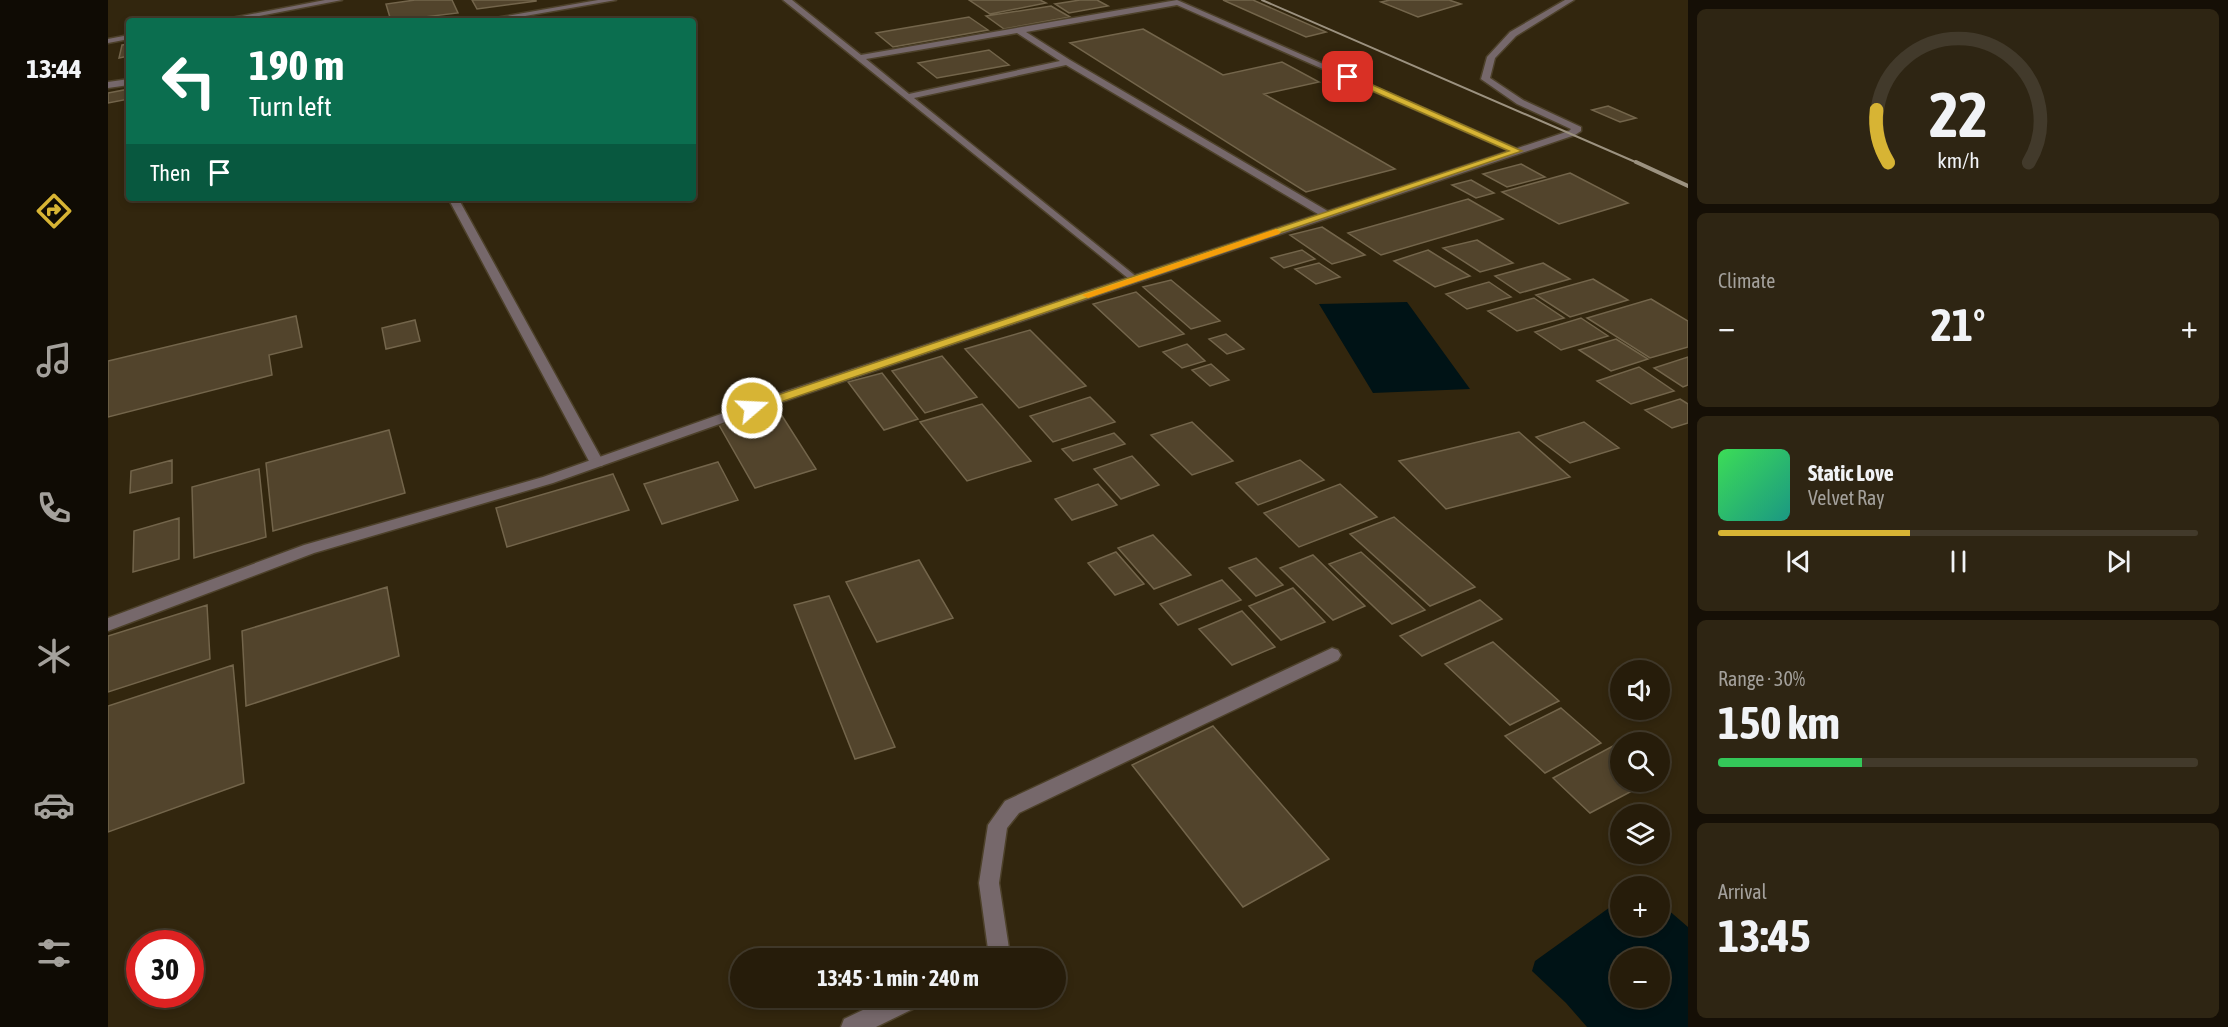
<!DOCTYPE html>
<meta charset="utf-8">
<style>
body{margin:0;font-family:"Asap Condensed",sans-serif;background:#2e2513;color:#f1f3f6;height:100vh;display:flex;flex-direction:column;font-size:22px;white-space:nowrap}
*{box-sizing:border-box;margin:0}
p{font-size:20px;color:#a4a19c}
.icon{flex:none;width:33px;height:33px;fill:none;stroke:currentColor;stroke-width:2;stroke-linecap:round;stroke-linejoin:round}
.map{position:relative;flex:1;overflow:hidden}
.panel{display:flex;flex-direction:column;gap:9px;padding:9px;background:#150f06;width:540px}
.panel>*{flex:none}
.guide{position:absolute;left:18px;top:18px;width:570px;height:183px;border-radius:6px;box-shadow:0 3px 9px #0003,0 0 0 2px #423a2b;background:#0b6e4f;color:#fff;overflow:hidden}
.buttons{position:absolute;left:1502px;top:660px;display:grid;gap:12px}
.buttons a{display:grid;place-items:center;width:60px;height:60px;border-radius:50%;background:#261c0a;box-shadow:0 3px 9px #0003,0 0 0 2px #423a2b;font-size:30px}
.speed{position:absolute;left:18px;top:930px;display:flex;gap:12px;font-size:30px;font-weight:700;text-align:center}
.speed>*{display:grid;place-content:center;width:78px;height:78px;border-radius:50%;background:#261c0a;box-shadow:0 3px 9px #0003,0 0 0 2px #423a2b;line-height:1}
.speed .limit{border:9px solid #d22;background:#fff;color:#111}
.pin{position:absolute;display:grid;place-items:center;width:51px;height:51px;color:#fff;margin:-26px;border-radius:12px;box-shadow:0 3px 9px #0006}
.me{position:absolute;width:66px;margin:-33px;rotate:71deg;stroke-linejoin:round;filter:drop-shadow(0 0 4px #0008)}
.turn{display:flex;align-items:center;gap:21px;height:126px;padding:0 24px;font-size:27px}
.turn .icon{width:78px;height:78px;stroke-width:2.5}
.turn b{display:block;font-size:42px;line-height:51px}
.then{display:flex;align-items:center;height:57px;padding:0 24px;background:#0003;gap:12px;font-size:22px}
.big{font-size:45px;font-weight:700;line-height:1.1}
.panel .card{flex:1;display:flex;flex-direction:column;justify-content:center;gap:9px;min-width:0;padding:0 21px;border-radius:9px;background:#2e2513}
.panel .dial{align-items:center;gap:0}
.dial svg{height:156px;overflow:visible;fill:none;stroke:#423a2b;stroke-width:7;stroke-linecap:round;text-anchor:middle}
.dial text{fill:#f1f3f6;stroke:none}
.song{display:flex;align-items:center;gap:18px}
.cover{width:72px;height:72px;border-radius:9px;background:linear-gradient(135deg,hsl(130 70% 55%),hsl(170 70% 35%))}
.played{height:6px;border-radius:3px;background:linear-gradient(90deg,#d7b434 40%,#423a2b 40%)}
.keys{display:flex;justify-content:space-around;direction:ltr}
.heat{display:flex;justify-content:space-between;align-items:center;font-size:33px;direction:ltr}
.charge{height:9px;border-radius:4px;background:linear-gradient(90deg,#34c759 30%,#423a2b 0)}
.trip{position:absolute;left:622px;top:948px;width:336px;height:60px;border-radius:30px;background:#261c0a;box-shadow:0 3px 9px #0003,0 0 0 2px #423a2b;font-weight:700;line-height:60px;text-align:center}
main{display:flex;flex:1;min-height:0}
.menu{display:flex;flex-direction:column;width:108px;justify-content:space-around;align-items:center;background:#0f0b04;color:#a4a19c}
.menu .icon{width:42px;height:42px}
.menu .selected{color:#d7b434}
.menu b{font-size:27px;color:#f1f3f6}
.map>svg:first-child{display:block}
.water{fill:#001316;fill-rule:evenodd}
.building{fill:#52442c;stroke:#73654b;stroke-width:1.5}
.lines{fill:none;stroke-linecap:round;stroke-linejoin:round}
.lane-casing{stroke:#4d412a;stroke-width:3}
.street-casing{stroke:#4d412a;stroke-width:3}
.lane{fill:#76686b;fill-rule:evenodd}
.street{fill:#76686b;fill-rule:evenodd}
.rail-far1{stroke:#9c9280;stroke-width:2}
.rail{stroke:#9c9280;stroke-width:4}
.route{fill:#d7b434;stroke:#8c7522;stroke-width:1.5}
.slow{fill:#f59e0b}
</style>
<main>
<nav class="menu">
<b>13:44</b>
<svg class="icon selected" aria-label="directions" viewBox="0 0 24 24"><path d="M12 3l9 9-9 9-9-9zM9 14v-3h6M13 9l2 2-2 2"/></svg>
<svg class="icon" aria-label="music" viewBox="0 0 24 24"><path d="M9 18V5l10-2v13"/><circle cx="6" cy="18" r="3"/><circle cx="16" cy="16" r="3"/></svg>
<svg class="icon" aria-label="phone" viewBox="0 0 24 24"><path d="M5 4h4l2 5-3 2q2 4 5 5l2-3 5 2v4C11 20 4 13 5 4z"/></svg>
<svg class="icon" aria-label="climate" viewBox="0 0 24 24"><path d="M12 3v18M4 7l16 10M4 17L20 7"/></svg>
<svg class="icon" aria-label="car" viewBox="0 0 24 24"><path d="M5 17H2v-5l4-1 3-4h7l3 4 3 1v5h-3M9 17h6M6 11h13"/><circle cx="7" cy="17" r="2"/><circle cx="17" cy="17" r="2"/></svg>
<svg class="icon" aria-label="filters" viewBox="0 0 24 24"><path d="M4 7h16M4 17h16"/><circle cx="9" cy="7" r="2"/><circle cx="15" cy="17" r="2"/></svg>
</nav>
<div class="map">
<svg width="1580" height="1027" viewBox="0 0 1580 1027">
<rect width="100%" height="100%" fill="#32260e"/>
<!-- water -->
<path class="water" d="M1299,302L1362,389L1265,393L1211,304Z
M1512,900V926H1551V902L1580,927V1027H1479L1458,1003L1424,971L1427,961ZM1512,958H1551V998H1512Z"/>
<!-- building -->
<path class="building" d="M307,0H344L350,13L283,21L278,4Z
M364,0H428V1L369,9Z
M861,0H932L938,3L882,14Z
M972,0H989L1000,6L961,13L947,4Z
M1115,0H1145L1218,32L1198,37Z
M1282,0H1341L1353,4L1310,17L1273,2Z
M943,6L962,17L896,29L878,16Z
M861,17L880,30L785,47L768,33Z
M1035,29L1115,75L1174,62L1211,82L1156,94L1287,169L1198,192L962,43Z
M21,44V56L11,58L14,45Z
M881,50L901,65L829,78L810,63Z
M21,89V99L0,103V93Z
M1500,106L1528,118L1512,122L1484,110Z
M1413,164L1437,177L1399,187L1375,174Z
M1462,173L1520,203L1451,224L1394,192Z
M1363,180L1386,193L1368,198L1344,185Z
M1360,199L1395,219L1273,255L1240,233Z
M1214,227L1257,255L1224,264L1182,235Z
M1369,240L1405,263L1372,272L1335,248Z
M1194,250L1207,259L1176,268L1163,258Z
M1320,250L1362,276L1327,287L1286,261Z
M1211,263L1232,277L1208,284L1187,269Z
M1435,263L1462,279L1412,293L1387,276Z
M1485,279L1520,300L1462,317L1428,295Z
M1063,280L1112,321L1083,329L1035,287Z
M1381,282L1403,297L1359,309L1338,294Z
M1028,292L1076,334L1031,347L985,304Z
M1426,298L1456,318L1409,331L1380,311Z
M1543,299L1580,321V347L1542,358L1479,318Z
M188,316L194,347L161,355L164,375L0,417V361Z
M1473,318L1500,336L1453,350L1427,332Z
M307,320L312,341L278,349L274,328Z
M922,330L978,386L911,408L857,349Z
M1118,334L1136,349L1119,354L1101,339Z
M1508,339L1540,359L1503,371L1471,350Z
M1079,344L1097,361L1074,368L1055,352Z
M834,356L869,397L817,413L784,371Z
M1580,357V385L1575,387L1546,368Z
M1103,364L1121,380L1102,386L1084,370Z
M1531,367L1566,391L1523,404L1489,381Z
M774,373L810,419L776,430L740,382Z
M982,397L1007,422L945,442L922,416Z
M1572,399L1580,404V423L1564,428L1537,410Z
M874,404L923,461L859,481L812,422Z
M669,408L708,469L647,488L611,425Z
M1084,422L1125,461L1084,475L1043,435Z
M1476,422L1511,448L1462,463L1428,437Z
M281,430L297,493L165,531L158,463Z
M1411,432L1462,477L1338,509L1291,461Z
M1006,433L1017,444L965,461L954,449Z
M1024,456L1051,485L1013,499L986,469Z
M64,460V483L22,493L23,471Z
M1192,460L1216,480L1150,505L1128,483Z
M610,462L630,500L554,524L536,484Z
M151,469L158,537L86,558L84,487Z
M505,474L521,510L399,547L388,508Z
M990,484L1009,505L964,520L947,499Z
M1232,484L1269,517L1191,547L1156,513Z
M1286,517L1367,587L1322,606L1242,534Z
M71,518V559L25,572L26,531Z
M1045,535L1083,575L1046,589L1010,548Z
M1008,552L1036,584L1007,595L980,563Z
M1253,552L1317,610L1284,624L1221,564Z
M1205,555L1257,606L1225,620L1172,568Z
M1148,558L1175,585L1148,596L1121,568Z
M811,560L845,618L769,642L738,582Z
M1114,580L1133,600L1070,625L1052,604Z
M279,587L291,656L138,706L134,631Z
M1185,588L1217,622L1173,640L1141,606Z
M721,596L787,747L747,759L686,605Z
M1372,600L1394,619L1314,656L1292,636Z
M99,605L102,659L0,692V636Z
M1134,611L1167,647L1124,665L1091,629Z
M1385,642L1451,701L1402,725L1337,664Z
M125,665L136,783L0,832V706Z
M1453,708L1493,743L1437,773L1397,736Z
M1105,726L1221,859L1135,907L1024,765Z
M1507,745L1512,750V782H1541L1482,813L1445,778Z"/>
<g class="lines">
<!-- lane casing -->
<g class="lane-casing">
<path id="lane" d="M490,0H508L389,21H370Z
M675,0H684L753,55L1069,0L1414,151L1406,153L1069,5L918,32L962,60L1223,213V217H1215L958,65L806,98L1030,278L1032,280L1026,283ZM909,33L952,61L801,94L758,59Z
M21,79V85L0,88V82Z
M340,198H350L496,463L494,466H484L482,463Z"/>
</g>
<!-- street casing -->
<g class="street-casing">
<path id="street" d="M217,0H234L125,21H108Z
M1457,0H1466L1408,36L1387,58L1382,78L1415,100L1473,127V131L1467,135L671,403L445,483L206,553L0,631V618L196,545L435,477L661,397L1461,131L1463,129L1409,104L1373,79L1379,57L1402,32Z
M21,35V39L0,43V39Z
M1224,648L1230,650L1233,655L1230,660L911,813L899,828L891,883L902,955L900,958H874L880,949L871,883L880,825L897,801Z
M780,998H814L811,1006L768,1027H733L736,1019Z"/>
</g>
<!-- lane -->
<use href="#lane" class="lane"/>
<!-- street -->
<use href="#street" class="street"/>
<!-- rail-far1 -->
<path class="rail-far1" d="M1154,0L1532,164"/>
<!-- rail -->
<path class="rail" d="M1528,162L1580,186"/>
</g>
<!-- route -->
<path class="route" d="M1237,75H1242L1414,151L649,410L644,411L638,408L640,405L1401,151L1237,79Z"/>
<!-- slow -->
<path class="slow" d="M1168,229L1173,232L1171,234L983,297L980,298L974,295Z"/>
</svg>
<div class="buttons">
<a><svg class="icon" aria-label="sound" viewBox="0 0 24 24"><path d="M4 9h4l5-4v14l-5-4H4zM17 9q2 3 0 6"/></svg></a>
<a><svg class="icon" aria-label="search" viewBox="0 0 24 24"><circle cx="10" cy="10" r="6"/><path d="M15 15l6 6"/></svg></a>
<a><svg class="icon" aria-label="layers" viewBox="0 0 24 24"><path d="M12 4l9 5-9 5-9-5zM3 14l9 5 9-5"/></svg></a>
<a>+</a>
<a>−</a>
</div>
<div class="speed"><div class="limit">30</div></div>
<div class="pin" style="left:1240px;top:77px;background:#d93025"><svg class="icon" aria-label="arrive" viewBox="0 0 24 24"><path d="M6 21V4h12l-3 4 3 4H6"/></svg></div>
<svg class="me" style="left:644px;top:408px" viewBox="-20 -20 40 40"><circle r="17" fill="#d7b434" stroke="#fff" stroke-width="3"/><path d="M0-11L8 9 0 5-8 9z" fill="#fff"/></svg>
<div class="trip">13:45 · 1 min · 240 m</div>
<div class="guide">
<div class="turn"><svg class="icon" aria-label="left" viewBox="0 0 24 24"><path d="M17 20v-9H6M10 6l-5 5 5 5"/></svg><div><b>190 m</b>Turn left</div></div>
<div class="then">Then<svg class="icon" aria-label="arrive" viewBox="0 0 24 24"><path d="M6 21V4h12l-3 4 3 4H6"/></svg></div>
</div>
</div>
<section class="panel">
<div class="card dial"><svg viewBox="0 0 100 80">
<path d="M14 69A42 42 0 1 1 86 69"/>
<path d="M14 69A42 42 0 0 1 8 42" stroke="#d7b434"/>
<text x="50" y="56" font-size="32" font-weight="700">22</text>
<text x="50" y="72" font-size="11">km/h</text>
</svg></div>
<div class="card"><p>Climate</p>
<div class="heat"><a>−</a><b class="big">21°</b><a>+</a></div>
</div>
<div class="card">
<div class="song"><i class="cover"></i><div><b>Static Love</b><p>Velvet Ray</p></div></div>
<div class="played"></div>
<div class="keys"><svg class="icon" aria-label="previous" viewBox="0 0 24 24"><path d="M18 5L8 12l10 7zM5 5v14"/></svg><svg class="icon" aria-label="pause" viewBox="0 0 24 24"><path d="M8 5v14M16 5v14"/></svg><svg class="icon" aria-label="next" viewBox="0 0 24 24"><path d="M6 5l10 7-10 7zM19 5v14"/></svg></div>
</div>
<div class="card"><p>Range · 30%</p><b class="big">150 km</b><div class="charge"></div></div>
<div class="card"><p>Arrival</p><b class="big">13:45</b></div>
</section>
</main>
